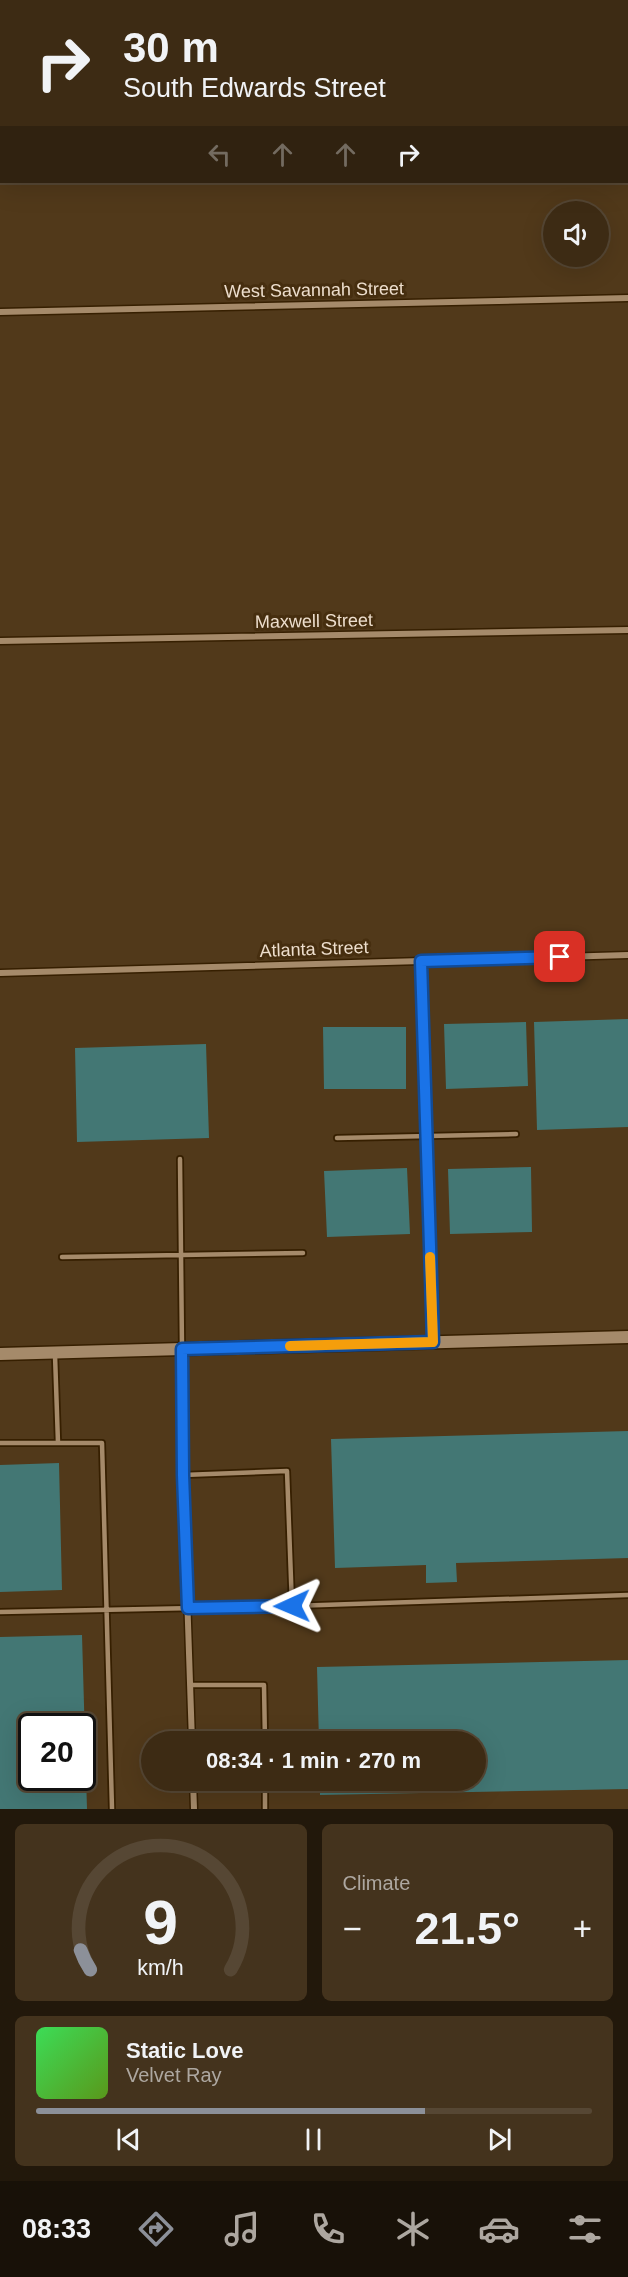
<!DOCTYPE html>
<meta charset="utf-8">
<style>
body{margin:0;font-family:Arial,sans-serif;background:#44331d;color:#f1f3f6;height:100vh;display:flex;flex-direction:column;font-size:22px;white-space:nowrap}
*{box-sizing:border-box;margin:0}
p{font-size:20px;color:#ada7a0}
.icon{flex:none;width:33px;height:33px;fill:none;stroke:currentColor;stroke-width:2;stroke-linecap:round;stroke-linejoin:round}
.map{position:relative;height:1809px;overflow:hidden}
.drawer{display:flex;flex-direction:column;gap:15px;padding:15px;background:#22180b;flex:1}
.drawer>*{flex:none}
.top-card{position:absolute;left:0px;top:0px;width:628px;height:183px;box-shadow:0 6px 24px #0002,0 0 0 2px #564734;background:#3d2b14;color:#f1f3f6;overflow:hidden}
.tools{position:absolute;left:543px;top:201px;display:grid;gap:12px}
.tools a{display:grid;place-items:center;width:66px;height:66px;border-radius:50%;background:#3d2b14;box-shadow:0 6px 24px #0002,0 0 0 2px #564734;font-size:30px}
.speed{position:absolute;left:18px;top:1713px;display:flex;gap:12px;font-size:30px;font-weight:700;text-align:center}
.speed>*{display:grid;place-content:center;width:78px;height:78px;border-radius:50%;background:#3d2b14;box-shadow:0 6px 24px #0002,0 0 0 2px #564734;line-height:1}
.speed .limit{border:3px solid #111;border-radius:9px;background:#fff;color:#111}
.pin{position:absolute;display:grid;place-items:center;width:51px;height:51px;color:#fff;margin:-26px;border-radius:12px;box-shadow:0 3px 9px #0006}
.me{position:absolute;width:66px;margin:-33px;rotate:269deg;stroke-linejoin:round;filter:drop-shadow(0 0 4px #0008)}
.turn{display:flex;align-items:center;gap:21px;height:126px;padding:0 24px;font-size:27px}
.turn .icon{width:78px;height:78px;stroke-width:2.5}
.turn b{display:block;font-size:42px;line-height:51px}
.lanes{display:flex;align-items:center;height:57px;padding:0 24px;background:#0003;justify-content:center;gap:30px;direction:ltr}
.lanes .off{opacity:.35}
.big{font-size:45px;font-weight:600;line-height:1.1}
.drawer .card{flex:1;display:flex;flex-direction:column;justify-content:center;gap:9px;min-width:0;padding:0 21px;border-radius:9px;background:#44331d}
.drawer .dial{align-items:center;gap:0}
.dial svg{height:156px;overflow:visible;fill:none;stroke:#564734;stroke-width:7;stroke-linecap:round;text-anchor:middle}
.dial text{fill:#f1f3f6;stroke:none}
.song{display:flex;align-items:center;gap:18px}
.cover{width:72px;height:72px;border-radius:9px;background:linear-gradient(135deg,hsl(130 70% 55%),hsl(90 70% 35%))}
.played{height:6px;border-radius:3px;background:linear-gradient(90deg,#8c9099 70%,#564734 70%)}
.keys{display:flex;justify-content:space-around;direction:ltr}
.heat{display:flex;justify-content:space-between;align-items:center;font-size:33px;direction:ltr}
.drawer .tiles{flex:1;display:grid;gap:15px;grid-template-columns:1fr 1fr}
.card:last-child{grid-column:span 2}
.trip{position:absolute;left:141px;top:1731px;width:345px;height:60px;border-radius:30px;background:#3d2b14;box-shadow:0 6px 24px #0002,0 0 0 2px #564734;font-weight:600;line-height:60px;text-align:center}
.tabs{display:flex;height:96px;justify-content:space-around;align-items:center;background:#181108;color:#ada7a0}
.tabs .icon{width:42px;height:42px}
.tabs .current{color:#8c9099}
.tabs b{font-size:27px;color:#f1f3f6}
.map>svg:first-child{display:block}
.building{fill:#437774;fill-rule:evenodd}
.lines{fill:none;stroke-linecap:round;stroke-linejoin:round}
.service-casing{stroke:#361f00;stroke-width:8}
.minor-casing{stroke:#361f00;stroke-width:9}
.secondary-casing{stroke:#361f00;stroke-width:15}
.service{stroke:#a58a6a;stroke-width:4.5}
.minor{stroke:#a58a6a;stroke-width:6}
.secondary{stroke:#a58a6a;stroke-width:12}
.route-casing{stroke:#114b97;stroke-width:15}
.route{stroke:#1a73e8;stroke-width:10}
.slow{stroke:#f59e0b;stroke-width:10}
.labels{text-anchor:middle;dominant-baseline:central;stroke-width:6;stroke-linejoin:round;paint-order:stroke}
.street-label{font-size:18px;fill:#eddecd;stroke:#462e0f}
</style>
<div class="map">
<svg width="628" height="1809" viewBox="0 0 628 1809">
<rect width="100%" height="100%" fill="#51391a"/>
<!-- building -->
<path class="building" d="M628,1019V1127L537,1130L534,1022Z
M526,1022L528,1086L446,1089L444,1024Z
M323,1027H406V1089H324Z
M206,1044L209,1138L77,1142L75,1048Z
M531,1167L532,1232L450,1234L448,1169Z
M407,1168L410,1234L327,1237L324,1171Z
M628,1431V1558L456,1563L457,1582L426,1583V1565L335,1568L331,1439Z
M59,1463L62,1590L0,1592V1465Z
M82,1635L87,1809H0V1637ZM32,1726H82V1778H32Z
M628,1660V1789L320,1795V1780H476V1742H319L317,1667Z"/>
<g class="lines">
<!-- service casing -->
<g class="service-casing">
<path id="service" d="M421,961L433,1342
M337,1138L516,1134
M180,1159L182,1349
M62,1257L303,1253
M55,1355L58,1443
M0,1443H102L112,1809
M183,1475L287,1471L292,1606
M0,1612L292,1606L628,1595
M190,1685H264L265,1742
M265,1780V1809"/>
</g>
<!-- minor casing -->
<g class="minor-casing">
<path id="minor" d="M0,312L628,298
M0,641L628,630
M0,973L628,955
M182,1350L183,1475L192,1742
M193,1780L194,1809"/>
</g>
<!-- secondary casing -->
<g class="secondary-casing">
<path id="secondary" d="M0,1354L628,1337"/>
</g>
<!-- service -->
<use href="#service" class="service"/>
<!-- minor -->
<use href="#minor" class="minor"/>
<!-- secondary -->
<use href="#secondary" class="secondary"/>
</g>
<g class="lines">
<!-- route casing -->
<g class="route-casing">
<path id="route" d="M292,1606L188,1608L183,1475L182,1349L433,1342L421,961L560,957"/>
</g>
<!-- route -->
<use href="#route" class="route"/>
<!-- slow -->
<path class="slow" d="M290,1346L433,1342L430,1257"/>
</g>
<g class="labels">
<!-- street labels -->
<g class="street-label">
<text transform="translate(314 290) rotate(-1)">West Savannah Street</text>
<text transform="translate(314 621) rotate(-1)">Maxwell Street</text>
<text transform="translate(314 949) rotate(-2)">Atlanta Street</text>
</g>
</g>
</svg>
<div class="tools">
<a><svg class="icon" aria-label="sound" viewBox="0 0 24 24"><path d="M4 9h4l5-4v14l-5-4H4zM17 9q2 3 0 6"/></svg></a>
</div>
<div class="speed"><div class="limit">20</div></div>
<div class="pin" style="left:560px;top:957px;background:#d93025"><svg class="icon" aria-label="arrive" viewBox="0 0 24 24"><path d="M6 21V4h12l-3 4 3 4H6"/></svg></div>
<svg class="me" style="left:292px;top:1606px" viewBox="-20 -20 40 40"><path d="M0-17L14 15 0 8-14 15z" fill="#1a73e8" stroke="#fff" stroke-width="4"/></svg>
<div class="trip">08:34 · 1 min · 270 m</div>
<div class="top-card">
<div class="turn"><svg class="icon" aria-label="right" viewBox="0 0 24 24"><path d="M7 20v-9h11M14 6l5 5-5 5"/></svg><div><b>30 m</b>South Edwards Street</div></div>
<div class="lanes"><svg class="icon off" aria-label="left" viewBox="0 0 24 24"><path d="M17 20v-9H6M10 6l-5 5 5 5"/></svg><svg class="icon off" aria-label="ahead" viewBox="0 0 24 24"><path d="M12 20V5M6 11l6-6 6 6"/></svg><svg class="icon off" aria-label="ahead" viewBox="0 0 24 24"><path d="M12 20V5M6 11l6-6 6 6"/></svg><svg class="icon" aria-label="right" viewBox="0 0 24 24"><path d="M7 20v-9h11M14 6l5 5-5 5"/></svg></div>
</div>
</div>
<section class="drawer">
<div class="tiles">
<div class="card dial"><svg viewBox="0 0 100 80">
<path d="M14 69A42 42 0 1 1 86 69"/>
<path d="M14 69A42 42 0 0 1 9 59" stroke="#8c9099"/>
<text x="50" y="56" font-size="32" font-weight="700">9</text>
<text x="50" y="72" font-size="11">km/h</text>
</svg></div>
<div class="card"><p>Climate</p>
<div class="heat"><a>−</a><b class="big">21.5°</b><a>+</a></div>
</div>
<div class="card">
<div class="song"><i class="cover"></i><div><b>Static Love</b><p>Velvet Ray</p></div></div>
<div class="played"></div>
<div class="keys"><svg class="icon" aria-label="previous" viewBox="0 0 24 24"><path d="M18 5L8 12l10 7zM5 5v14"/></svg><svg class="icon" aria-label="pause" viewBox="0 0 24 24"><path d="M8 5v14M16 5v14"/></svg><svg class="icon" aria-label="next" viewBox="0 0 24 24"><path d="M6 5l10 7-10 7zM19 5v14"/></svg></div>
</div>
</div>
</section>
<nav class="tabs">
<b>08:33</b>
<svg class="icon current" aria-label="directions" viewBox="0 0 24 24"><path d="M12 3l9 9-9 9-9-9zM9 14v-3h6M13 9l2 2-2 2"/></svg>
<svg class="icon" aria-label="music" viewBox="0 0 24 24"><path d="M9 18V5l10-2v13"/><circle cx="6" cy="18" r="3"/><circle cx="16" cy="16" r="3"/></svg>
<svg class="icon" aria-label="phone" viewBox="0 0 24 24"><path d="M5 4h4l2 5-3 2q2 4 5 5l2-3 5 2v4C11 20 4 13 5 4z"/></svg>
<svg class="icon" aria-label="climate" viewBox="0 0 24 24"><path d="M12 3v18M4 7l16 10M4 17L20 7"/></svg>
<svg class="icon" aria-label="car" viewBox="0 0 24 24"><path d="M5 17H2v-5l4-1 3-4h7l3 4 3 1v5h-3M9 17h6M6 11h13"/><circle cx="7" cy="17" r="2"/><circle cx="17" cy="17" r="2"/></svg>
<svg class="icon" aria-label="filters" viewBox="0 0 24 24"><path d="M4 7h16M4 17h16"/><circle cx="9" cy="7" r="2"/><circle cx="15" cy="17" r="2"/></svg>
</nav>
